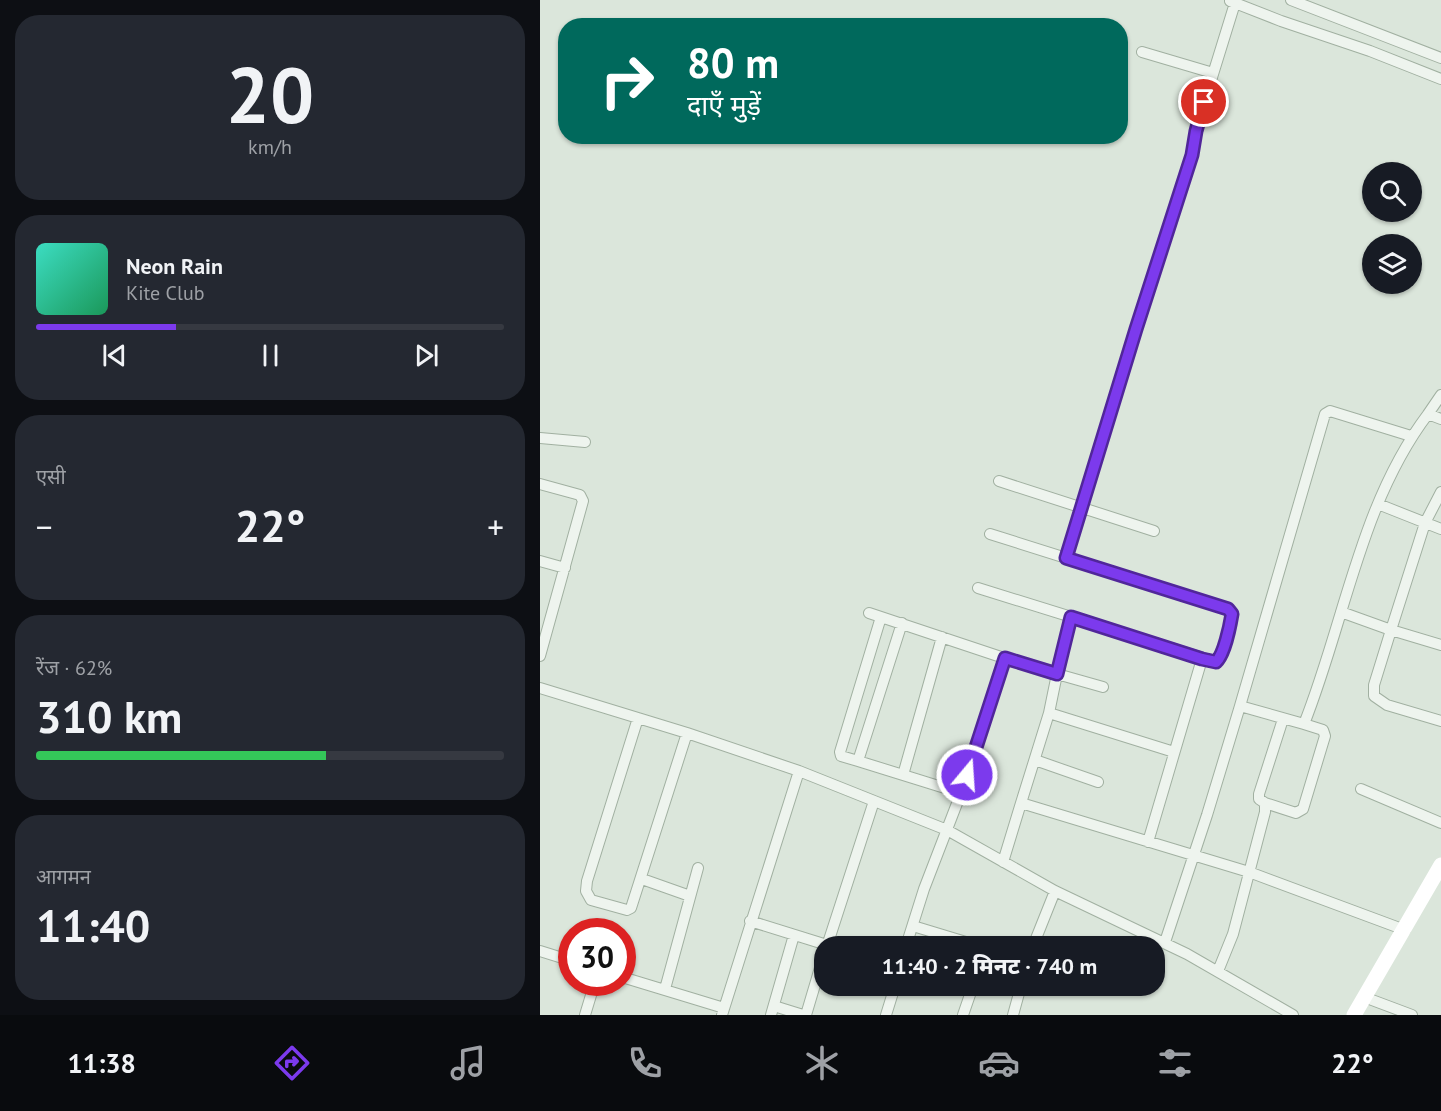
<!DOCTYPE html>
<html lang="hi">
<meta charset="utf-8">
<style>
body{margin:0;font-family:"PT Sans","Noto Sans Devanagari",sans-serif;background:#242831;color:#f1f3f6;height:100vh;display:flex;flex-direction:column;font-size:22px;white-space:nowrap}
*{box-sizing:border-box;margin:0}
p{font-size:20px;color:#9ea1a6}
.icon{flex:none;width:33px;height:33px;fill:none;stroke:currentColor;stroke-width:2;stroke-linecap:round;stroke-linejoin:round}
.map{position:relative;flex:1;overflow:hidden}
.panel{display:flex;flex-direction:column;gap:15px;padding:15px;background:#0d0f14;width:540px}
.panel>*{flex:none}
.banner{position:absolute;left:18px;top:18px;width:570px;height:126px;border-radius:24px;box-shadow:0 2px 4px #0004;background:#00695c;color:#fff;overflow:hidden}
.controls{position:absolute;left:822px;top:162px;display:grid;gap:12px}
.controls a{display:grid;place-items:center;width:60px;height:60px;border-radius:50%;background:#171b24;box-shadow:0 2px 4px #0004;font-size:30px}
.speed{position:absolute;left:18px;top:918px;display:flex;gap:12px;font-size:30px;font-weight:700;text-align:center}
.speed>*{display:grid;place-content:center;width:78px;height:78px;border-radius:50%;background:#171b24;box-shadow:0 2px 4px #0004;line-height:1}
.speed .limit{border:9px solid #d22;background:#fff;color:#111}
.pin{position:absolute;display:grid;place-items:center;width:51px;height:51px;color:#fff;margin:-26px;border:3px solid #fff;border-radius:50%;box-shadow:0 2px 6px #0007}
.me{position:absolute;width:66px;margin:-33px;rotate:18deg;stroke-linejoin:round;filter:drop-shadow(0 0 4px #0008)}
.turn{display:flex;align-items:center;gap:21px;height:126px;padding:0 30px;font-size:27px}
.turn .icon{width:78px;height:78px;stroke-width:2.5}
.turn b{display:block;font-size:42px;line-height:51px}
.big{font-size:45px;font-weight:800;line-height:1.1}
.panel .tile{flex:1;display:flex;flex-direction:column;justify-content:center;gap:9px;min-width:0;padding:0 21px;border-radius:24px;background:#242831}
.panel .dial{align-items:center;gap:0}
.dial b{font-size:78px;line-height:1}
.song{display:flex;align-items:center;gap:18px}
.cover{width:72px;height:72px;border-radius:9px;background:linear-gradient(135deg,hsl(170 70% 55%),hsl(150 70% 35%))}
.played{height:6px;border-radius:3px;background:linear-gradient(90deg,#7c3aed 30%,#363941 30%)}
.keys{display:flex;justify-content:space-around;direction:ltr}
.heat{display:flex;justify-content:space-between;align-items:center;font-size:33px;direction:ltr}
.charge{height:9px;border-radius:4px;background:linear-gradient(90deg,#34c759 62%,#363941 0)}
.trip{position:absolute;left:274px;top:936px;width:351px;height:60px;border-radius:24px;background:#171b24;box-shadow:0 2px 4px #0004;font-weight:800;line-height:60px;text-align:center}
.menu{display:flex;height:96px;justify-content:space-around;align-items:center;background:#090b0e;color:#9ea1a6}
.menu .icon{width:42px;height:42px}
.menu .selected{color:#7c3aed}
.menu b{font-size:27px;color:#f1f3f6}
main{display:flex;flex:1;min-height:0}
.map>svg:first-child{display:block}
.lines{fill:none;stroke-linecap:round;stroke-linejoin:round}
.street-casing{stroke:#a1b0a1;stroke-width:12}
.street{stroke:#eef4ee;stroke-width:10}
.secondary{stroke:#fff;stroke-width:15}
.route-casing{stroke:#51269a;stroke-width:15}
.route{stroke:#7c3aed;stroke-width:10}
</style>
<main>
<section class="panel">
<div class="tile dial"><b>20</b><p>km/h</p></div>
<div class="tile">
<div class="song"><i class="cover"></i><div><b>Neon Rain</b><p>Kite Club</p></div></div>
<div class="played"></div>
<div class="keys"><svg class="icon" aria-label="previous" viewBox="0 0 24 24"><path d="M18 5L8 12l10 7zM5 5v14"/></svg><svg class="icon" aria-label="pause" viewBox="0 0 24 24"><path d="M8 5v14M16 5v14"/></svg><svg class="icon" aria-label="next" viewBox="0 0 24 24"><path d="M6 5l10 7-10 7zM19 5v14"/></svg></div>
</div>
<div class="tile"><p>एसी</p>
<div class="heat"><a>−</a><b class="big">22°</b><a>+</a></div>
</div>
<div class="tile"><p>रेंज · 62%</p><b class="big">310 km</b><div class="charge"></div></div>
<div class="tile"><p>आगमन</p><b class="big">11:40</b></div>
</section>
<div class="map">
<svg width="901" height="1015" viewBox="0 0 901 1015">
<rect width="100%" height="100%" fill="#dbe6db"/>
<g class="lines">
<!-- street casing -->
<g class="street-casing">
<path id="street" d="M751,0L901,58
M690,1L741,21L830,51L901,79
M602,52L673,73
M901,395L888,414L901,419
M0,438L45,442
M459,481L614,531
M0,484L40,495L43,501L0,656
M901,492L885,523L851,630L901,645
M838,504L901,529
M526,558L589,350L652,155L661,113L695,3
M0,561L25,568
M438,588L676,662C684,655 690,626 692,614L688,609L450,534
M801,612L851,630L834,685V696L847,705L901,721
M329,613L464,658L517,674L509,713L481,803L709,872L865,930
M531,617L517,674L563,687
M362,623L318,761L421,793
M0,688L147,733L259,771L407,830L515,891L647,954L753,1015
M700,706L785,414L790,411L871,436
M509,713L634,752
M98,718L47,881L46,891L51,900L87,910L91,908L147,733
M495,760L558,782
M318,761L301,756L300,752L341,617
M363,775L402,637
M821,789L901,823
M725,803L756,813L763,809L785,736L783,730L764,724
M608,842L662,659
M463,862L481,803
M102,879L150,896
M210,921L287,945
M373,926L439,946
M625,942L667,815L700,706L764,724C805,621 820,504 888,414
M287,946L334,801
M366,946L384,889L421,793L464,658
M493,946L515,891
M0,951L32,961
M678,971L693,934L725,812V803L719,799V794L743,719
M82,977L184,1008
M125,989L158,868
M824,997L872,1015
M234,1006L263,1015
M45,1015L55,982
M182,1015L259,771
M231,1015L254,935
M266,1015L285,951
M346,1015L355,986
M423,1015L433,986
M473,1015L481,986"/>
</g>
<!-- street -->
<use href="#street" class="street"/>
<!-- secondary -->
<path class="secondary" d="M814,1015L901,865"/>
</g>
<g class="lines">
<!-- route casing -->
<g class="route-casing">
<path id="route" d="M427,775L465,658L517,674L531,617L662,659L676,662C684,655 690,626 692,614L688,609L526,558L596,329L652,155L656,131L664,102"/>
</g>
<!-- route -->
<use href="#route" class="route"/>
</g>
</svg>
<div class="controls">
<a><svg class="icon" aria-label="search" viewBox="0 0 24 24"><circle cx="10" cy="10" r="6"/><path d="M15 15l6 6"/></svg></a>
<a><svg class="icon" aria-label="layers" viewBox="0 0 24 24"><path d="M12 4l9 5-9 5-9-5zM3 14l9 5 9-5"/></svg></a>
</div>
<div class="speed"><div class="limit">30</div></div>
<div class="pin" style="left:664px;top:102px;background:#d93025"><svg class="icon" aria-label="arrive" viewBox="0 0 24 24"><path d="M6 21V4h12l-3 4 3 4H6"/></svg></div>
<svg class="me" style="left:427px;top:775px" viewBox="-20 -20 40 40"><circle r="17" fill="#7c3aed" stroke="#fff" stroke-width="3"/><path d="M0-11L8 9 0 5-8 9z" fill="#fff"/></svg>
<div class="trip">11:40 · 2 मिनट · 740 m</div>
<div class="banner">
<div class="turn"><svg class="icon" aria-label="right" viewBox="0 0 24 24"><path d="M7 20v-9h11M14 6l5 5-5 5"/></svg><div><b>80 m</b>दाएँ मुड़ें</div></div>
</div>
</div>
</main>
<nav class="menu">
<b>11:38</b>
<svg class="icon selected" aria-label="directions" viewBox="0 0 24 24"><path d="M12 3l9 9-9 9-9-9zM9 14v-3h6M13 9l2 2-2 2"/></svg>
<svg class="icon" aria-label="music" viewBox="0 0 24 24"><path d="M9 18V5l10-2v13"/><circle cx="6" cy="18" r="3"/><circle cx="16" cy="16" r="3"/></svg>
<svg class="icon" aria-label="phone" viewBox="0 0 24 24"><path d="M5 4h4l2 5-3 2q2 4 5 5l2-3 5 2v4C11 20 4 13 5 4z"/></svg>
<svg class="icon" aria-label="climate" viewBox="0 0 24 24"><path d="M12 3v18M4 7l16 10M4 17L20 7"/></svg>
<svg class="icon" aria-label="car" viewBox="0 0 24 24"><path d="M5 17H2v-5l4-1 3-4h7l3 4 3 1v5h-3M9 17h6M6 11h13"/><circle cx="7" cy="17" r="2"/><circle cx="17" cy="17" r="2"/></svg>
<svg class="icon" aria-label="filters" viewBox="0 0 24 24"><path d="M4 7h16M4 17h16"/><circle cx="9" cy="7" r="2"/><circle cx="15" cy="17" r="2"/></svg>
<b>22°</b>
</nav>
